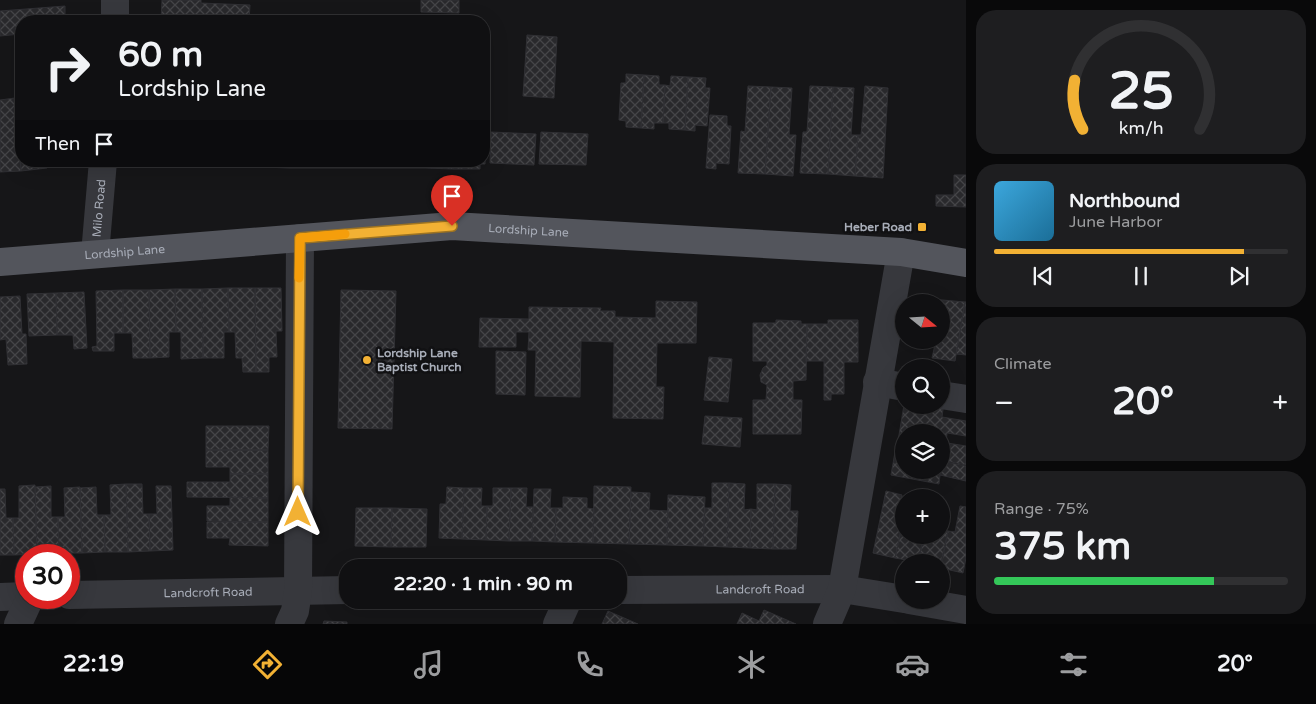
<!DOCTYPE html>
<meta charset="utf-8">
<style>
body{margin:0;font-family:"Varela Round",sans-serif;background:#1e1e20;color:#f1f3f6;height:100vh;display:flex;flex-direction:column;font-size:19px;white-space:nowrap}
*{box-sizing:border-box;margin:0}
p{font-size:16px;color:#9c9d9f}
.icon{flex:none;width:28px;height:28px;fill:none;stroke:currentColor;stroke-width:2;stroke-linecap:round;stroke-linejoin:round}
.map{position:relative;flex:1;overflow:hidden}
.panel{display:flex;flex-direction:column;gap:10px;padding:10px;background:#09090a;width:350px}
.panel>*{flex:none}
.guide{position:absolute;left:15px;top:15px;width:475px;height:152px;border-radius:20px;box-shadow:0 5px 20px #0002,0 0 0 1px #303032;background:#101012;color:#f1f3f6;overflow:hidden}
.needle{width:32px;rotate:108deg}
.buttons{position:absolute;left:895px;top:294px;display:grid;gap:10px}
.buttons a{display:grid;place-items:center;width:55px;height:55px;border-radius:50%;background:#101012;box-shadow:0 5px 20px #0002,0 0 0 1px #303032;font-size:25px}
.speed{position:absolute;left:15px;top:544px;display:flex;gap:10px;font-size:25px;font-weight:700;text-align:center}
.speed>*{display:grid;place-content:center;width:65px;height:65px;border-radius:50%;background:#101012;box-shadow:0 5px 20px #0002,0 0 0 1px #303032;line-height:1}
.speed .limit{border:8px solid #d22;background:#fff;color:#111}
.pin{position:absolute;display:grid;place-items:center;width:42px;height:42px;color:#fff;margin:-51px -21px;border-radius:50% 50% 50% 0;rotate:-45deg;box-shadow:0 0 5px #0007}
.pin .icon{rotate:45deg}
.me{position:absolute;width:55px;margin:-28px;rotate:0deg;stroke-linejoin:round;filter:drop-shadow(0 0 4px #0008)}
.turn{display:flex;align-items:center;gap:18px;height:105px;padding:0 20px;font-size:22px}
.turn .icon{width:65px;height:65px;stroke-width:2.5}
.turn b{display:block;font-size:35px;line-height:42px}
.then{display:flex;align-items:center;height:48px;padding:0 20px;background:#0003;gap:10px;font-size:19px}
.big{font-size:38px;font-weight:800;line-height:1.1}
.panel .widget{flex:1;display:flex;flex-direction:column;justify-content:center;gap:8px;min-width:0;padding:0 18px;border-radius:20px;background:#1e1e20}
.panel .dial{align-items:center;gap:0}
.dial svg{height:130px;overflow:visible;fill:none;stroke:#303032;stroke-width:7;stroke-linecap:round;text-anchor:middle}
.dial text{fill:#f1f3f6;stroke:none}
.song{display:flex;align-items:center;gap:15px}
.cover{width:60px;height:60px;border-radius:8px;background:linear-gradient(135deg,hsl(200 70% 55%),hsl(200 70% 35%))}
.played{height:5px;border-radius:2px;background:linear-gradient(90deg,#f2b134 85%,#303032 85%)}
.keys{display:flex;justify-content:space-around;direction:ltr}
.heat{display:flex;justify-content:space-between;align-items:center;font-size:28px;direction:ltr}
.charge{height:8px;border-radius:4px;background:linear-gradient(90deg,#34c759 75%,#303032 0)}
.trip{position:absolute;left:339px;top:559px;width:288px;height:50px;border-radius:20px;background:#101012;box-shadow:0 5px 20px #0002,0 0 0 1px #303032;font-weight:800;line-height:50px;text-align:center}
.tab-bar{display:flex;height:80px;justify-content:space-around;align-items:center;background:#060607;color:#9c9d9f}
.tab-bar .icon{width:35px;height:35px}
.tab-bar .current{color:#f2b134}
.tab-bar b{font-size:22px;color:#f1f3f6}
main{display:flex;flex:1;min-height:0}
.map>svg:first-child{display:block}
.building{fill:url(#building-cross-hatch);stroke:#303034}
.lines{fill:none;stroke-linecap:round;stroke-linejoin:round}
.minor{stroke:#37383d;stroke-width:28}
.major{stroke:#53555c;stroke-width:28}
.route-casing{stroke:#9d7322;stroke-width:12}
.route{stroke:#f2b134;stroke-width:9}
.slow{stroke:#f59e0b;stroke-width:9}
.poi-dot{fill:#f2b134;stroke:#111113;stroke-width:2}
.labels{text-anchor:middle;dominant-baseline:central;stroke-width:5;stroke-linejoin:round;paint-order:stroke}
.street-label{font-size:12px;fill:#a8adb8;stroke:#111113}
.poi-label{font-size:12px;font-weight:bold;fill:#a8adb8;stroke:#111113;text-anchor:end}
</style>
<main>
<div class="map">
<svg width="966" height="624" viewBox="0 0 966 624">
<defs>
<pattern id="building-cross-hatch" width="8" height="8" patternUnits="userSpaceOnUse" patternTransform="scale(1.25)"><rect width="8" height="8" fill="#29292c"/><path d="M0 0l8 8M0 8l8-8" fill="none" stroke="#454548"/></pattern>
</defs>
<rect width="100%" height="100%" fill="#161618"/>
<!-- building -->
<path class="building" d="M162,0H201V3L250,5L249,21H161Z
M421,0H459V13L421,12Z
M65,6V21H21V34L0,36V11Z
M527,35L557,37L554,98L523,96Z
M626,74L644,75L641,128L626,127V121L619,120L621,83H626Z
M644,75L659,76V85H665L663,123H654V129L641,128Z
M671,76L688,77L685,130L669,129V123H663L665,85L670,86Z
M688,77L706,78L705,88H710L707,126L695,125V131L685,130Z
M748,86L771,87L765,174L738,173L741,131L745,132Z
M810,86L833,87L828,174L800,173L803,132H807Z
M865,86L888,88L883,178L855,176L858,135H861Z
M771,87L792,88L789,135H796L793,176L765,174Z
M833,87L854,88L851,135H858L855,176L828,174Z
M15,98L21,171L0,172V100Z
M21,98V161H47V168L21,171L15,99Z
M484,113H486L485,164H480V169H453V161H484Z
M710,115L727,116V126H731L729,164L716,163V169L706,168Z
M491,132L536,134L534,165L490,163Z
M541,132L588,134L586,165L539,164Z
M55,161H82V163L55,165Z
M152,161H180L179,167H152Z
M180,161H207V167H179Z
M207,161H234V167H207Z
M234,161H262V167H234Z
M262,161H289V168L262,167Z
M289,161H316V168H289Z
M316,161H343V168H316Z
M343,161H371V168H343Z
M371,161H398V168H371Z
M398,161H425V168H398Z
M425,161H453V169L425,168Z
M954,175H966V207L936,206V195H954Z
M228,288H255L256,372H243L242,358H236L235,332H229Z
M228,288L229,332H224V358H203L202,289Z
M255,288H281L282,331H276L277,357H269V372H256Z
M175,289H202L203,358L181,359V332H176Z
M175,289L176,332H169V357L150,358L149,290Z
M123,290H149L150,358H133L132,333H123Z
M123,290V333H114V351H93L92,347L97,346L96,291Z
M341,290L396,291L392,429L338,428Z
M84,292L87,348L74,349L73,335H57L56,293Z
M56,293L57,335L29,336L27,294Z
M20,296L22,334H26L27,364L8,365L6,339L0,340V297Z
M931,299L965,302L955,361L932,358L936,340H941V302H930Z
M656,301L697,302L696,343H657L656,387H664L663,419L613,418L614,342L581,341L580,397L535,396L536,350H528L529,332H516V347H479L480,318L529,319V307L601,308L600,311H615V317L656,318Z
M965,302H966V355L956,354Z
M776,320L801,321V324H807L806,380L793,381V400H802L801,434H753V400H766L767,385L761,382L760,375L763,368L767,365V361H753V323H776Z
M828,320H858V362H844V394H831V400H824V361H806L807,324H828Z
M496,351L526,352L525,395L496,394Z
M709,357L732,359L728,402L704,400Z
M944,402L942,417L966,421V436L947,433L946,443L941,442V432H904V436L899,435L904,405H941Z
M705,416L742,418L740,447L702,444Z
M206,426H269L268,450H206Z
M899,435L904,436V454L895,452Z
M941,442L966,446V465L941,460Z
M206,450H268V474H230V467H206Z
M895,452L904,454V470H941V461L966,466V481L940,475L939,484L891,475Z
M230,474H268V498L187,497V482H230Z
M712,483H729L727,547L703,546L705,508H712Z
M729,483L745,484L744,510L751,509L750,548L727,547Z
M126,484H142L143,514H149L150,551L128,552Z
M126,484L128,552H105L104,515H111L110,485Z
M757,484H775L773,549L750,548L751,509L757,510Z
M775,484L791,485L790,511H798L796,549H773Z
M35,485L37,554L14,555L13,518H19V486Z
M51,486V517H58L59,553L37,554L35,487Z
M156,486H171L173,550L150,551L149,514H157Z
M594,486L631,487L629,544L593,543Z
M80,487L82,553H59L58,517H65L64,488Z
M96,487L97,515H104L105,552L82,553L80,488Z
M447,487L464,488L462,539L439,538L440,504H446Z
M464,488H482L481,506H487L486,540L462,539Z
M493,488H511L509,541L486,540L487,506H493Z
M511,488H527L526,507H533L532,541H509Z
M0,489H5L6,518H13L14,555H0Z
M534,489H551L550,508H556L555,542L532,541Z
M886,491L902,495L897,519L903,521L895,558L873,553Z
M631,492L650,493L649,510L668,511L667,545L629,544Z
M668,495L705,497L703,546L667,545Z
M230,497L268,498V522L207,521V506H230Z
M563,497L587,498V508L594,509L593,543L555,542L556,508H563Z
M941,501L946,502L941,528Z
M960,506L966,507V558L963,573L941,568L948,531L955,532Z
M356,508H392L391,547L355,546Z
M392,508L427,509L426,547H391Z
M903,521L904,535H924L918,562L895,558Z
M207,522H268V546L229,545L230,538H207Z
M941,529L948,531L941,562H918L924,535H941Z
M764,610L796,624H737L742,613L759,621Z
M608,611L638,624H602Z
M324,621L347,622V624H323Z"/>
<g class="lines">
<!-- minor -->
<g class="minor">
<path d="M115,21V0"/>
<path id="s1" d="M95,254L103,161"/>
<path d="M877,382L904,387"/>
<path d="M941,395L966,399"/>
<path id="s2" d="M618,590L842,589L904,599"/>
<path id="s3" d="M69,595L348,590"/>
<path d="M0,597L26,596"/>
<path d="M909,600L966,610"/>
<path d="M18,624L30,598"/>
<path d="M289,624L295,611L298,591L300,238"/>
<path d="M557,624L568,600"/>
<path d="M827,624L842,589L901,252"/>
</g>
<!-- major -->
<path class="major" id="s4" d="M0,262L452,226L901,252L966,263"/>
</g>
<g class="lines">
<!-- route casing -->
<g class="route-casing">
<path id="route" d="M298,512L300,238L452,226"/>
</g>
<!-- route -->
<use href="#route" class="route"/>
<!-- slow -->
<path class="slow" d="M299,278L300,238L345,234"/>
</g>
<!-- markers -->
<g class="poi-dot">
<rect x="917" y="222" width="10" height="10" rx="2.5"/>
<circle cx="367" cy="360" r="5"/>
</g>
<g class="labels">
<!-- street labels -->
<g class="street-label">
<text stroke="none"><textPath href="#s1" startOffset="46">Milo Road</textPath></text>
<text stroke="none"><textPath href="#s4" startOffset="530">Lordship Lane</textPath></text>
<text stroke="none"><textPath href="#s4" startOffset="125">Lordship Lane</textPath></text>
<text stroke="none"><textPath href="#s2" startOffset="142">Landcroft Road</textPath></text>
<text stroke="none"><textPath href="#s3" startOffset="139">Landcroft Road</textPath></text>
</g>
<!-- poi labels -->
<g class="poi-label">
<text x="912" y="227">Heber Road</text>
<text x="377" y="353" text-anchor="start">Lordship Lane<tspan x="377" dy="14">Baptist Church</tspan></text>
</g>
</g>
</svg>
<div class="buttons">
<a><svg class="needle" viewBox="-14 -14 28 28"><path d="M0-13l5 13h-10z" fill="#e53935"/><path d="M0 13l5-13h-10z" fill="#9c9d9f"/></svg></a>
<a><svg class="icon" aria-label="search" viewBox="0 0 24 24"><circle cx="10" cy="10" r="6"/><path d="M15 15l6 6"/></svg></a>
<a><svg class="icon" aria-label="layers" viewBox="0 0 24 24"><path d="M12 4l9 5-9 5-9-5zM3 14l9 5 9-5"/></svg></a>
<a>+</a>
<a>−</a>
</div>
<div class="speed"><div class="limit">30</div></div>
<div class="pin" style="left:452px;top:226px;background:#d93025"><svg class="icon" aria-label="arrive" viewBox="0 0 24 24"><path d="M6 21V4h12l-3 4 3 4H6"/></svg></div>
<svg class="me" style="left:298px;top:512px" viewBox="-20 -20 40 40"><path d="M0-17L14 15 0 8-14 15z" fill="#f2b134" stroke="#fff" stroke-width="4"/></svg>
<div class="trip">22:20 · 1 min · 90 m</div>
<div class="guide">
<div class="turn"><svg class="icon" aria-label="right" viewBox="0 0 24 24"><path d="M7 20v-9h11M14 6l5 5-5 5"/></svg><div><b>60 m</b>Lordship Lane</div></div>
<div class="then">Then<svg class="icon" aria-label="arrive" viewBox="0 0 24 24"><path d="M6 21V4h12l-3 4 3 4H6"/></svg></div>
</div>
</div>
<section class="panel">
<div class="widget dial"><svg viewBox="0 0 100 80">
<path d="M14 69A42 42 0 1 1 86 69"/>
<path d="M14 69A42 42 0 0 1 9 39" stroke="#f2b134"/>
<text x="50" y="56" font-size="32" font-weight="700">25</text>
<text x="50" y="72" font-size="11">km/h</text>
</svg></div>
<div class="widget">
<div class="song"><i class="cover"></i><div><b>Northbound</b><p>June Harbor</p></div></div>
<div class="played"></div>
<div class="keys"><svg class="icon" aria-label="previous" viewBox="0 0 24 24"><path d="M18 5L8 12l10 7zM5 5v14"/></svg><svg class="icon" aria-label="pause" viewBox="0 0 24 24"><path d="M8 5v14M16 5v14"/></svg><svg class="icon" aria-label="next" viewBox="0 0 24 24"><path d="M6 5l10 7-10 7zM19 5v14"/></svg></div>
</div>
<div class="widget"><p>Climate</p>
<div class="heat"><a>−</a><b class="big">20°</b><a>+</a></div>
</div>
<div class="widget"><p>Range · 75%</p><b class="big">375 km</b><div class="charge"></div></div>
</section>
</main>
<nav class="tab-bar">
<b>22:19</b>
<svg class="icon current" aria-label="directions" viewBox="0 0 24 24"><path d="M12 3l9 9-9 9-9-9zM9 14v-3h6M13 9l2 2-2 2"/></svg>
<svg class="icon" aria-label="music" viewBox="0 0 24 24"><path d="M9 18V5l10-2v13"/><circle cx="6" cy="18" r="3"/><circle cx="16" cy="16" r="3"/></svg>
<svg class="icon" aria-label="phone" viewBox="0 0 24 24"><path d="M5 4h4l2 5-3 2q2 4 5 5l2-3 5 2v4C11 20 4 13 5 4z"/></svg>
<svg class="icon" aria-label="climate" viewBox="0 0 24 24"><path d="M12 3v18M4 7l16 10M4 17L20 7"/></svg>
<svg class="icon" aria-label="car" viewBox="0 0 24 24"><path d="M5 17H2v-5l4-1 3-4h7l3 4 3 1v5h-3M9 17h6M6 11h13"/><circle cx="7" cy="17" r="2"/><circle cx="17" cy="17" r="2"/></svg>
<svg class="icon" aria-label="filters" viewBox="0 0 24 24"><path d="M4 7h16M4 17h16"/><circle cx="9" cy="7" r="2"/><circle cx="15" cy="17" r="2"/></svg>
<b>20°</b>
</nav>
